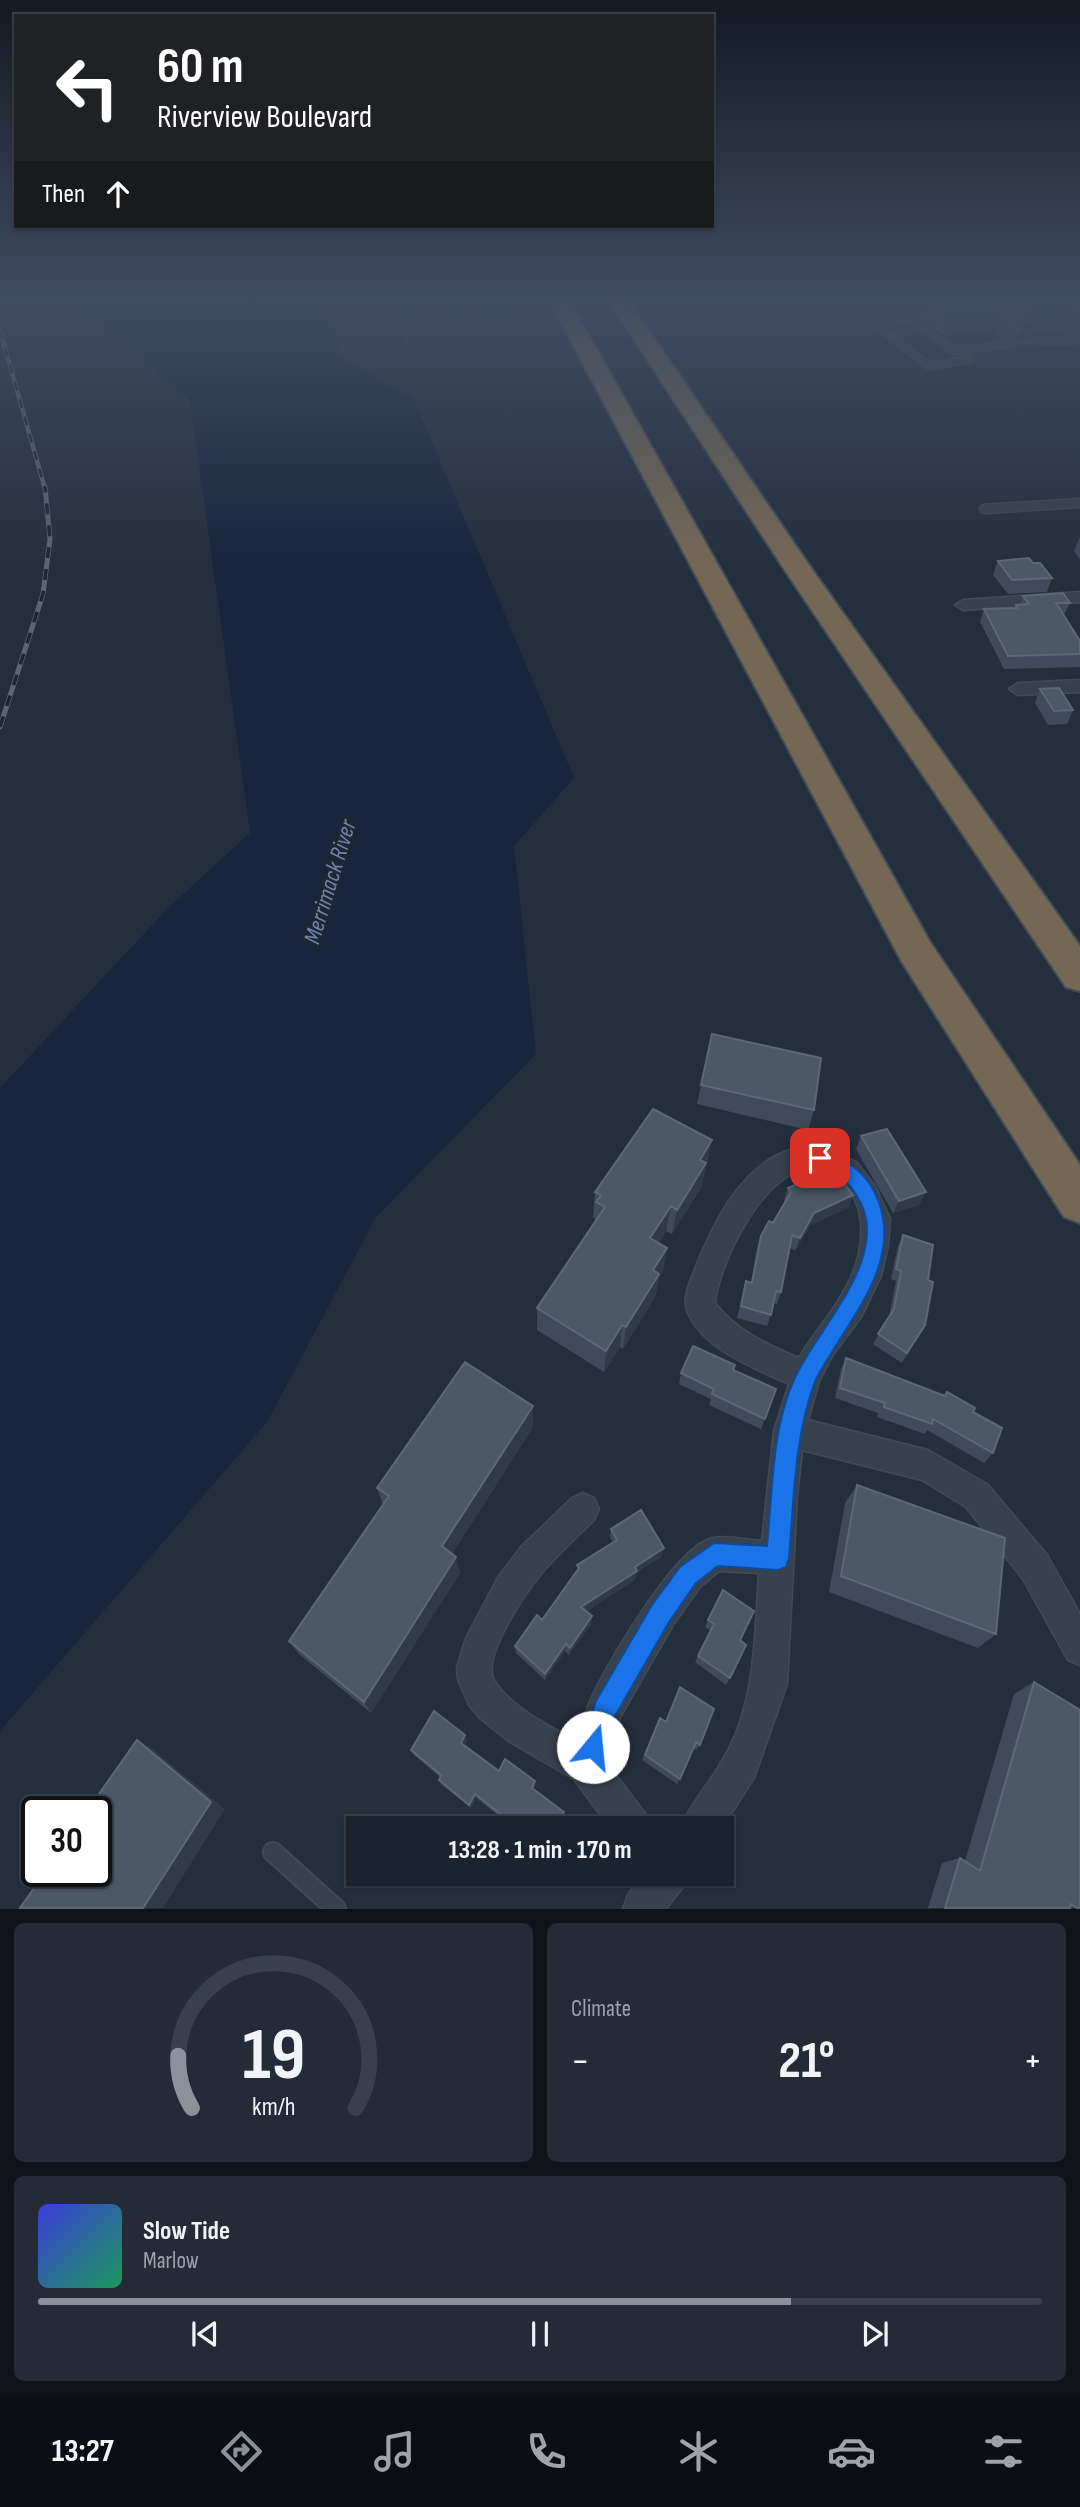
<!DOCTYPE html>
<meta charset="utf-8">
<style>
body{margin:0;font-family:"Sofia Sans Condensed",sans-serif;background:#242b36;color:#f1f3f6;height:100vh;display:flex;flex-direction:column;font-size:26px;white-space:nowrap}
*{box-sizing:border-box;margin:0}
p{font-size:23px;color:#a0a4aa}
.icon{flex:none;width:38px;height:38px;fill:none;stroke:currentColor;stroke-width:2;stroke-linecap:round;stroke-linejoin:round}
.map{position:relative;height:1909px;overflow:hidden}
.panel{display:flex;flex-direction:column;gap:14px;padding:14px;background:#0f1319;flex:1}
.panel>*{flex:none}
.guide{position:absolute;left:14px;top:14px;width:700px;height:214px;border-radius:0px;box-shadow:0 2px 5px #0004,0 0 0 2px #39404a;background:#202124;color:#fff;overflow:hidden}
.speed{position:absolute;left:21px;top:1796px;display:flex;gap:14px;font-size:35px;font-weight:700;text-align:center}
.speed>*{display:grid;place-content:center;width:91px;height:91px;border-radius:50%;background:#1b232e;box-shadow:0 2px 5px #0004,0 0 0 2px #39404a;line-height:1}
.speed .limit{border:4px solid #111;border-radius:10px;background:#fff;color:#111}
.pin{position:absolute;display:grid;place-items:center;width:60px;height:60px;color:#fff;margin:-30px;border-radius:14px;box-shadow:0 4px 10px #0006}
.me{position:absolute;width:77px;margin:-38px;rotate:17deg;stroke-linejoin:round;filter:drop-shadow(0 0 5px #0008)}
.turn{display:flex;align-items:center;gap:24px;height:147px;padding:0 28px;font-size:32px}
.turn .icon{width:91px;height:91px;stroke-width:2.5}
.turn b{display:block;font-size:49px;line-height:60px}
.then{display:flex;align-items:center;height:66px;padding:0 28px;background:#0003;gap:14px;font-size:26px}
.big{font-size:52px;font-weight:700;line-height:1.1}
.panel .widget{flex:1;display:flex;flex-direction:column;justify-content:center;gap:10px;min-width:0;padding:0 24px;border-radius:10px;background:#242b36}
.panel .dial{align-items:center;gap:0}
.dial svg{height:182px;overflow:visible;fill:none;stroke:#39404a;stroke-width:7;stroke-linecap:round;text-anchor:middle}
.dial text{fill:#f1f3f6;stroke:none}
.song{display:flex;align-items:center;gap:21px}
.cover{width:84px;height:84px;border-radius:10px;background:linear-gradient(135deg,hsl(240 70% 55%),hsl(150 70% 35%))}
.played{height:7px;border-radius:4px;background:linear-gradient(90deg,#8c9099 75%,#39404a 75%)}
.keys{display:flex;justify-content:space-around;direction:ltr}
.heat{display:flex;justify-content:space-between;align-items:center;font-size:38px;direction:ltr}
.panel .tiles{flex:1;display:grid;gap:14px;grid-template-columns:1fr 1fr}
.widget:last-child{grid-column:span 2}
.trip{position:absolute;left:346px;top:1816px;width:388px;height:70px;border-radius:0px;background:#1b232e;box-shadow:0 2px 5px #0004,0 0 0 2px #39404a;font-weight:700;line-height:70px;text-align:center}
.dock{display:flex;height:112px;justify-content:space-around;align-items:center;background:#0b0e12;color:#a0a4aa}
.dock .icon{width:49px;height:49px}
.dock .active{color:#8c9099}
.dock b{font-size:32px;color:#f1f3f6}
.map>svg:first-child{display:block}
.water{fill:#17263c}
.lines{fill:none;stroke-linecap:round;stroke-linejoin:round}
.lane-far2-casing{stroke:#414a57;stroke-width:9}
.lane-far1-casing{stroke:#414a57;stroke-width:11}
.lane-casing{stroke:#414a57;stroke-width:22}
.street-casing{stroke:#414a57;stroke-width:3}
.highway-casing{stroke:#434c59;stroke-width:4}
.path{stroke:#3f5557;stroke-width:2;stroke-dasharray:2.5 2.5;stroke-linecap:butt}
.lane-far2{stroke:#38414e;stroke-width:7}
.lane-far1{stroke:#38414e;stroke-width:9}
.lane{stroke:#38414e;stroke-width:18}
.street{fill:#38414e;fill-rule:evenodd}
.highway{fill:#746855;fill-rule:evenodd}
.rail-far1-casing{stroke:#5a6575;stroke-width:4.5}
.rail-casing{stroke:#5a6575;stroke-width:5}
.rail-far1{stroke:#1d2633;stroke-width:2.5;stroke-dasharray:9;stroke-linecap:butt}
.rail{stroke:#1d2633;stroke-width:3.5;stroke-dasharray:11;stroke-linecap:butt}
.wall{fill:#3f4b5c}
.shaded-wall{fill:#2f3b4b}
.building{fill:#4b5868;stroke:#5c6777;stroke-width:2}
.route{fill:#1a73e8;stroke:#114b97;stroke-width:2}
.labels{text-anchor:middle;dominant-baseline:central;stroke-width:7;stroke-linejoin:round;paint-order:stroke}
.water-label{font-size:24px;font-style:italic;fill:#6d86a8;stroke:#1d2633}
</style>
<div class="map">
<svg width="1080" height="1909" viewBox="0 0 1080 1909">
<rect width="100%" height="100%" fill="#242f3e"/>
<!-- water -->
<path class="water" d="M73,300H303L330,320L344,360L414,399L574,778L514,846L536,1054L376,1217L267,1422L0,1731V1088L168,908L250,833L190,400Z"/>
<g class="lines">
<!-- lane-far2 casing -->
<g class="lane-far2-casing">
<path id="lane-far2" d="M730,300L733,303L762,300
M1066,300L1080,310
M941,313L917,316L912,320L954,351L1014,343L1080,340
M912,320L876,325L929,366L971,359L961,350
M1040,327L1080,322
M1014,343L1000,332L1018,330"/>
</g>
<!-- lane-far1 casing -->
<g class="lane-far1-casing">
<path id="lane-far1" d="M984,509L1080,503"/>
</g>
<!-- lane casing -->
<g class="lane-casing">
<path id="lane" d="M273,1852L336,1909"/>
</g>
<!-- street casing -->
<g class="street-casing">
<path id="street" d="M1080,592V602L963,610L955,605L963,600Z
M1080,680V692L1018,695L1009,689L1018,683Z
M820,1147L856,1162L875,1186L890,1219L888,1246L881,1276L861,1317L832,1356L819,1381L808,1420L928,1450L988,1485L1047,1555L1080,1614V1665L1068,1660L1023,1579L966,1507L922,1480L802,1450L797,1496L787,1684L754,1778L721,1829H680C691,1802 712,1781 725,1756C756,1702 755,1634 759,1573L719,1571L700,1587L673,1625L620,1717L606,1762L647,1816L653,1829H611L574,1779L510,1742L480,1718L469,1705L458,1679L457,1668L466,1638L499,1576L522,1546L572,1498L583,1493L594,1498L599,1509L594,1520C576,1538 557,1555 541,1574C526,1592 481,1657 494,1680C511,1708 549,1726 577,1741C581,1727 585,1713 591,1699C607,1664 676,1545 713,1538C727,1535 747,1540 762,1541L774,1431L789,1384C756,1369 700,1348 687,1310C682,1296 692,1278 697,1264C715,1220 743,1163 793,1149C802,1146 811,1147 820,1147ZM818,1169C824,1172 833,1174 838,1178C874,1208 863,1261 841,1296C828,1318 812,1336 799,1358C768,1345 736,1331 715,1303C718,1265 761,1179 802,1170C807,1169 813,1170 818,1169Z
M644,1874H687L682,1888L666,1909H623L628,1895Z"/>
</g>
<!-- highway casing -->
<g class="highway-casing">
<path id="highway" d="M549,300H569L930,942L1080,1165V1223L1064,1217L902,962Z
M608,300H628L811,568L1080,946V991L1066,987L786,572Z"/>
</g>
<!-- path -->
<path class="path" d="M368,300L405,327L407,342
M389,317L493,308"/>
<!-- lane-far2 -->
<use href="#lane-far2" class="lane-far2"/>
<!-- lane-far1 -->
<use href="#lane-far1" class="lane-far1"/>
<!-- lane -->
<use href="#lane" class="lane"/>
<!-- street -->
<use href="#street" class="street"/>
<!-- highway -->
<use href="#highway" class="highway"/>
<!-- rail-far1 casing -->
<g class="rail-far1-casing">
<path id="rail-far1" d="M0,330L45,489"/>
</g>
<!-- rail casing -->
<g class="rail-casing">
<path id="rail" d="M0,727L43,594L50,539L45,487"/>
</g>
<!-- rail-far1 -->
<use href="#rail-far1" class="rail-far1"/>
<!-- rail -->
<use href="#rail" class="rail"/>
</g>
<!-- wall -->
<path class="wall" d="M929,300H1065L1059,318L1022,326H999L995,329L943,335L924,321Z
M1080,537V559L1074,551Z
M998,561L1033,563L1052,578L1047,592L1008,594L993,575Z
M1023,596L1070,603L1064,615L1080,641V667L1004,669L980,622L984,609L1015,608L1016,605H1020Z
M1040,689L1073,710L1067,724L1048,725L1035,703Z
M701,1085L814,1110L808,1130L697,1104Z
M861,1136L919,1205L893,1213L856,1149Z
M712,1140L701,1188L672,1234L666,1231L659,1243L667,1248L663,1271L659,1278L655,1297L623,1349L620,1347L604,1372L537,1330V1308L594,1223L595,1218L593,1217L595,1192Z
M816,1181L853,1195L848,1208L810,1225L795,1251L790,1248L781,1292L777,1304L774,1303L771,1315L767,1326L737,1318L746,1281L751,1282L757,1248L761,1236L773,1223L785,1202L784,1200L788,1188Z
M903,1235L928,1280L925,1325L902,1363L873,1344L889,1317L896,1281L891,1279L898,1246Z
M846,1358L944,1396L947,1392L973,1412L993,1453L984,1463L927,1430L925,1434L877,1417L878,1413L835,1398L841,1369Z
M734,1370L765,1419L761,1429L709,1405L711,1399L679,1384L681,1373Z
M533,1427L452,1554L460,1573L371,1713L299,1654L289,1641L383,1505L377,1488Z
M857,1485L996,1634L978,1648L829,1592L845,1503Z
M611,1529L661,1557L637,1572L635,1580L586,1611L591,1624L569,1655L565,1651L545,1680L516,1653L515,1646L542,1620L577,1571V1565L613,1543L610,1538Z
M723,1590L740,1640L730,1678L726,1685L695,1662L711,1631L705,1627Z
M1034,1682L1080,1908H928L942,1863L960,1858L965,1861L1014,1694Z
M660,1718L700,1745L696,1750L693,1748L680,1779L677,1784L642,1760Z
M465,1735L467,1740L464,1745L499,1771L535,1781V1785L533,1789L564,1815L557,1829H510L512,1826L476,1798L471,1808L441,1784L439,1780L440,1777L414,1755L411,1750Z"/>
<!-- shaded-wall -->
<path class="shaded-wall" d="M1042,300H1065L1059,318L1022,326L1029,302Z
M1006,302L999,326L995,329L943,335L949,312Z
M712,1140L701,1188L672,1234L677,1210L700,1160Z
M926,1192L919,1205L893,1213L899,1201Z
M853,1195L848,1208L810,1225L795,1251L800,1238L814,1213Z
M671,1206L666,1231L647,1262L650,1238Z
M667,1248L663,1271L659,1278L655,1297L623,1349L626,1327L653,1270Z
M622,1325L620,1347L604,1372L606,1351Z
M533,1406V1427L446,1563L442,1546Z
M664,1548L661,1557L637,1572L635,1580L581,1615V1607L635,1567Z
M456,1557L460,1573L371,1713L364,1702Z
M592,1616L591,1624L569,1655L570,1648Z
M566,1644L565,1651L545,1680V1674Z
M465,1735L467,1740L463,1748L461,1743Z
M137,1740L154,1750L225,1809L163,1908H143Z
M475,1794L476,1798L471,1808L469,1805Z"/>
<!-- building -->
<path class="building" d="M932,300H1042L1029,302H1006L1001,305L949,312Z
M1029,558L1033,563H1040L1052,578L1012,580L998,561Z
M1063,593L1070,603H1056L1080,641V654L1008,656L984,609L1017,608L1016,605L1029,604L1023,596Z
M1059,688L1073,710L1054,711L1040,689Z
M712,1034L821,1058L814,1110L701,1085Z
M653,1109L712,1140L700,1160L706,1163L677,1210L671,1206L650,1238L667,1248L653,1270L659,1274L626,1327L622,1325L606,1351L537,1308L605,1207L596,1202L601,1195L595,1192Z
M887,1129L926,1192L899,1201L861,1136Z
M836,1172L853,1195L814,1213L800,1238L792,1235L781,1292L776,1291L771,1315L741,1306L746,1281L752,1283L761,1236L769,1221L773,1223L791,1192L788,1188L813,1177L816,1181Z
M903,1235L933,1245L928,1280L933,1282L925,1325L907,1353L878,1334L894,1309L901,1271L896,1269Z
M693,1346L735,1365L733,1370L776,1389L765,1419L712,1394L714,1389L681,1373Z
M846,1358L945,1396L947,1392L975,1408L973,1412L1002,1428L993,1453L933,1419L932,1424L884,1407L885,1403L840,1388Z
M465,1362L533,1406L442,1546L456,1557L364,1702L289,1641L389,1496L377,1488Z
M857,1485L1005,1538L996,1634L841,1576Z
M641,1510L664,1548L635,1567L637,1571L581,1607L592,1616L570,1648L566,1644L545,1674L515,1646L537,1615L542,1620L579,1568L577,1565L617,1540L611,1529Z
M723,1590L754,1611L740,1640L746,1645L730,1678L698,1656L714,1624L708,1620Z
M1034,1682L1080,1710V1908H1077L1071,1904L1070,1908H945L960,1858L980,1871Z
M680,1687L714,1709L700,1745L696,1742L680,1779L645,1755L660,1718L666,1722Z
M434,1711L465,1735L461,1743L499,1771L505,1759L535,1781L532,1788L564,1812L556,1829H510L513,1824L475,1794L469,1805L439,1780L441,1775L411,1750Z
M137,1740L211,1802L143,1908H20L46,1871H96V1811H87Z"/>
<!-- sky -->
<linearGradient id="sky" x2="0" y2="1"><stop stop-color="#141a22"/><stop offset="0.53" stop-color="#3f4d63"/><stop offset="1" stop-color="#3f4d63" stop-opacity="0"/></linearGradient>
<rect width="1080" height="567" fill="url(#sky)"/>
<!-- route -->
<path class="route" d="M820,1150C847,1159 868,1173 878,1200C900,1256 860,1306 832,1352C826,1362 818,1373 814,1384C794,1440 794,1500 789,1558L786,1567L778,1570L718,1566L696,1583L669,1622L615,1716L602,1756L593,1760L584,1756L580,1747L596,1701L652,1605L680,1567L714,1543L767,1546C773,1488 771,1420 800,1368C823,1325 875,1270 866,1219C864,1204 850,1182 837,1175C828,1169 816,1168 811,1158L814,1152Z"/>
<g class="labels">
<!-- water labels -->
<g class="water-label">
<text transform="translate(330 882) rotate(-73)">Merrimack River</text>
</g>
</g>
</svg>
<div class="speed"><div class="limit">30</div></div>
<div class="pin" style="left:820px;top:1158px;background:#d93025"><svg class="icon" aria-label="arrive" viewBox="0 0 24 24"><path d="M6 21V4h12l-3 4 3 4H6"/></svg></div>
<svg class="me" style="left:593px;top:1747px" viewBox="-20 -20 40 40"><circle r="19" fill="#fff"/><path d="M0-13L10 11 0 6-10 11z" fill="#1a73e8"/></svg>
<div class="trip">13:28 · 1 min · 170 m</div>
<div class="guide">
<div class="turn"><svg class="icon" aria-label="left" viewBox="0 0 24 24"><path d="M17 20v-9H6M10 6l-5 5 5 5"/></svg><div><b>60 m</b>Riverview Boulevard</div></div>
<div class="then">Then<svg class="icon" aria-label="ahead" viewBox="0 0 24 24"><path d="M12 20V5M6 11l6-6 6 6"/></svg></div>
</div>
</div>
<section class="panel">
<div class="tiles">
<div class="widget dial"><svg viewBox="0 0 100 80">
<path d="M14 69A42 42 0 1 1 86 69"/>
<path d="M14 69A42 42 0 0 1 8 46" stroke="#8c9099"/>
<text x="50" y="56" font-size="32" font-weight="700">19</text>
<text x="50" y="72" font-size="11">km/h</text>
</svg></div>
<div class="widget"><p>Climate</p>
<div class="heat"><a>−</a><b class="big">21°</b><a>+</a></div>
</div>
<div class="widget">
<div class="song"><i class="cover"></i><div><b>Slow Tide</b><p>Marlow</p></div></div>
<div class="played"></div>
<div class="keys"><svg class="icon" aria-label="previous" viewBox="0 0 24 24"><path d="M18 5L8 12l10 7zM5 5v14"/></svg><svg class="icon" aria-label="pause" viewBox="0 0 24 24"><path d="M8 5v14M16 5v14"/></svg><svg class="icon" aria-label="next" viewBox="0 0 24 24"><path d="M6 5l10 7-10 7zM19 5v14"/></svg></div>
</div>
</div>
</section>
<nav class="dock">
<b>13:27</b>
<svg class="icon active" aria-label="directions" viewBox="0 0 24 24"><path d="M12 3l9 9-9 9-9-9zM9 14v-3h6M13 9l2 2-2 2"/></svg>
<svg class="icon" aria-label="music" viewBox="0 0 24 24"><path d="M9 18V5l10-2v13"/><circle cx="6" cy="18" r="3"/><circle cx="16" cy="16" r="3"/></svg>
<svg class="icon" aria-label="phone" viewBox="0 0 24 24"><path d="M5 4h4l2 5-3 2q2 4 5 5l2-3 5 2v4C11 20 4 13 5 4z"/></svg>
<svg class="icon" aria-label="climate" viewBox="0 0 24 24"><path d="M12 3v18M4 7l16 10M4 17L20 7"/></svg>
<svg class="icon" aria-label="car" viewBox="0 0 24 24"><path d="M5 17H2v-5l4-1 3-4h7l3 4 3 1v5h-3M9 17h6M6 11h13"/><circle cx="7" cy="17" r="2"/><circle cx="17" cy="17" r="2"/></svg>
<svg class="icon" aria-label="filters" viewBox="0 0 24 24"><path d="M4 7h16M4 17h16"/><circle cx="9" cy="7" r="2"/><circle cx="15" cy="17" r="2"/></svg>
</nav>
